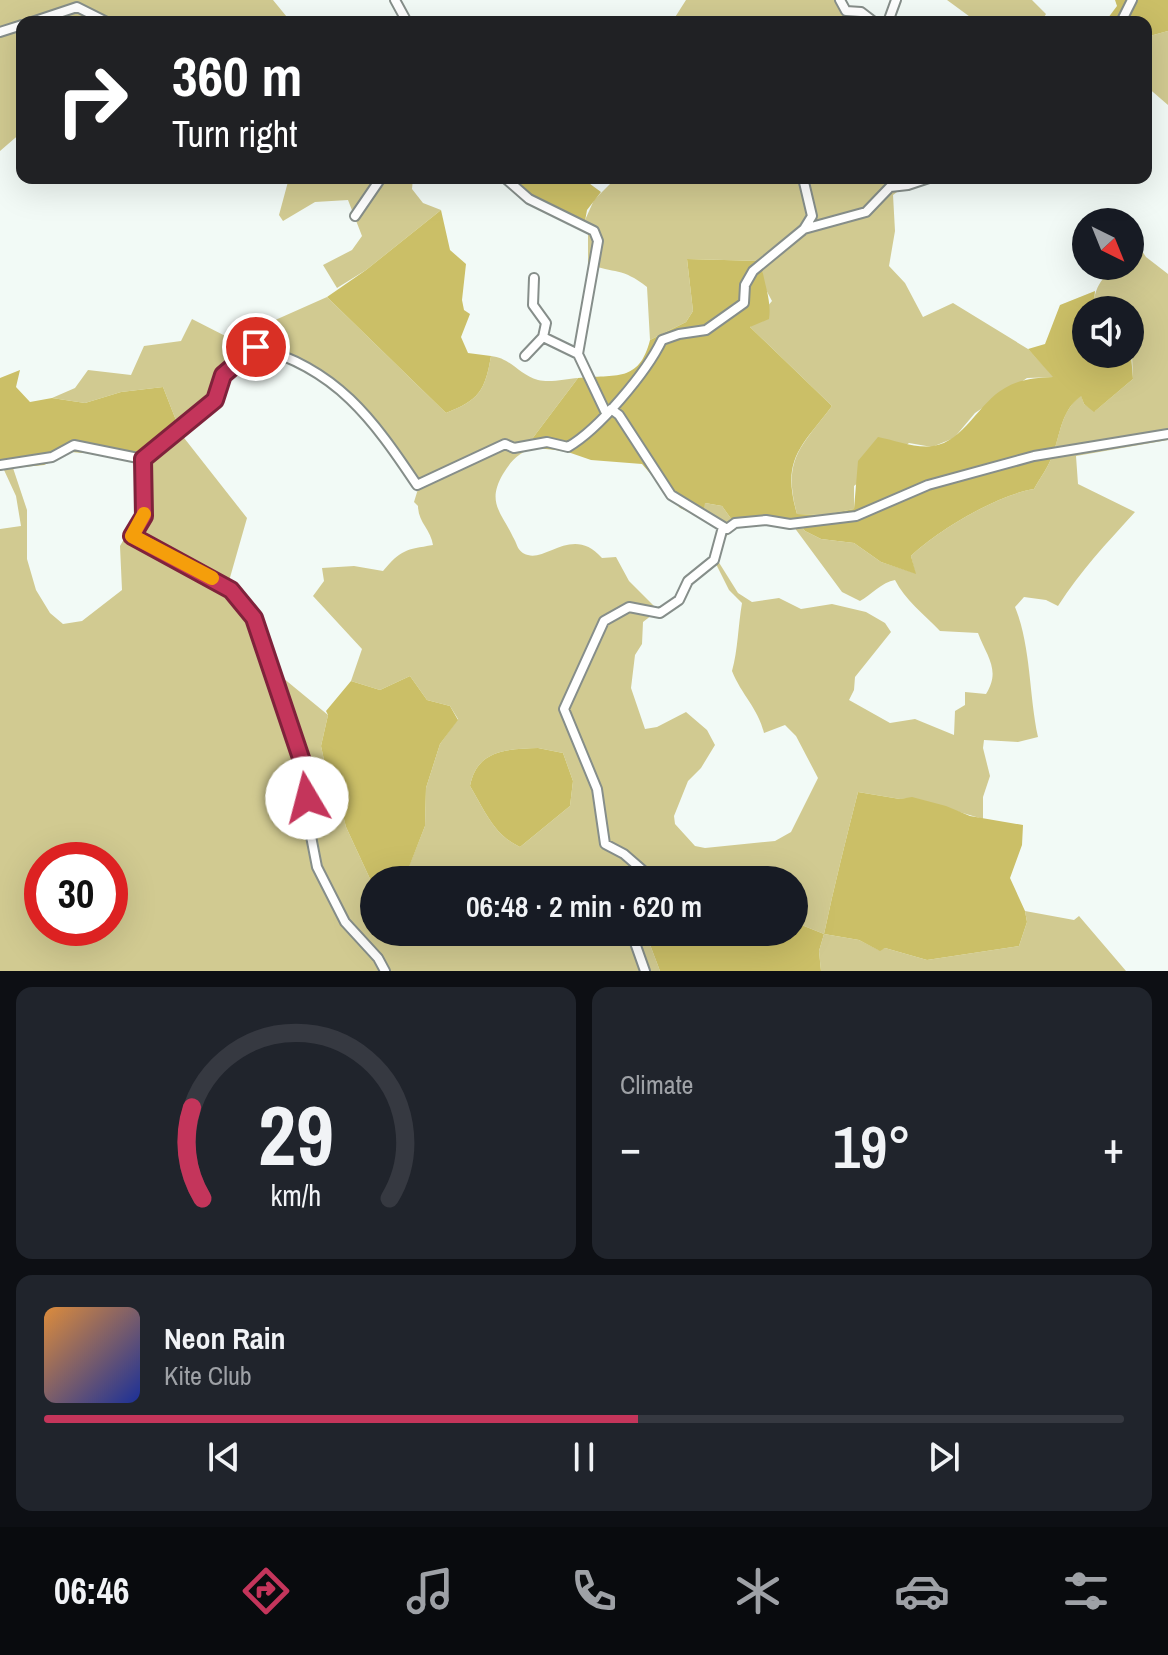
<!DOCTYPE html>
<meta charset="utf-8">
<style>
body{margin:0;font-family:"Archivo Narrow",sans-serif;background:#20242c;color:#f1f3f6;height:100vh;display:flex;flex-direction:column;font-size:30px;white-space:nowrap}
*{box-sizing:border-box;margin:0}
p{font-size:26px;color:#9ea1a6}
.icon{flex:none;width:44px;height:44px;fill:none;stroke:currentColor;stroke-width:2;stroke-linecap:round;stroke-linejoin:round}
.map{position:relative;height:971px;overflow:hidden}
.sheet{display:flex;flex-direction:column;gap:16px;padding:16px;background:#0d0f14;flex:1}
.sheet>*{flex:none}
.hud{position:absolute;left:16px;top:16px;width:1136px;height:168px;border-radius:16px;box-shadow:0 8px 32px #0002;background:#202124;color:#fff;overflow:hidden}
.needle{width:52px;rotate:137deg}
.buttons{position:absolute;left:1072px;top:208px;display:grid;gap:16px}
.buttons a{display:grid;place-items:center;width:72px;height:72px;border-radius:50%;background:#171b24;box-shadow:0 8px 32px #0002;font-size:40px}
.speed{position:absolute;left:24px;top:842px;display:flex;gap:16px;font-size:40px;font-weight:700;text-align:center}
.speed>*{display:grid;place-content:center;width:104px;height:104px;border-radius:50%;background:#171b24;box-shadow:0 8px 32px #0002;line-height:1}
.speed .limit{border:12px solid #d22;background:#fff;color:#111}
.pin{position:absolute;display:grid;place-items:center;width:68px;height:68px;color:#fff;margin:-34px;border:4px solid #fff;border-radius:50%;box-shadow:0 2px 8px #0007}
.me{position:absolute;width:88px;margin:-44px;rotate:352deg;stroke-linejoin:round;filter:drop-shadow(0 0 6px #0008)}
.turn{display:flex;align-items:center;gap:28px;height:168px;padding:0 24px;font-size:36px}
.turn .icon{width:104px;height:104px;stroke-width:2.5}
.turn b{display:block;font-size:56px;line-height:68px}
.big{font-size:60px;font-weight:600;line-height:1.1}
.sheet .card{flex:1;display:flex;flex-direction:column;justify-content:center;gap:12px;min-width:0;padding:0 28px;border-radius:16px;background:#20242c}
.sheet .dial{align-items:center;gap:0}
.dial svg{height:208px;overflow:visible;fill:none;stroke:#363941;stroke-width:7;stroke-linecap:round;text-anchor:middle}
.dial text{fill:#f1f3f6;stroke:none}
.song{display:flex;align-items:center;gap:24px}
.cover{width:96px;height:96px;border-radius:12px;background:linear-gradient(135deg,hsl(30 70% 55%),hsl(230 70% 35%))}
.played{height:8px;border-radius:4px;background:linear-gradient(90deg,#c4355b 55%,#363941 55%)}
.keys{display:flex;justify-content:space-around;direction:ltr}
.heat{display:flex;justify-content:space-between;align-items:center;font-size:44px;direction:ltr}
.sheet .tiles{flex:1;display:grid;gap:16px;grid-template-columns:1fr 1fr}
.card:last-child{grid-column:span 2}
.trip{position:absolute;left:360px;top:866px;width:448px;height:80px;border-radius:40px;background:#171b24;box-shadow:0 8px 32px #0002;font-weight:600;line-height:80px;text-align:center}
.dock{display:flex;height:128px;justify-content:space-around;align-items:center;background:#090b0e;color:#9ea1a6}
.dock .icon{width:56px;height:56px}
.dock .current{color:#c4355b}
.dock b{font-size:36px;color:#f1f3f6}
.map>svg:first-child{display:block}
.green{fill:#d1ca91;fill-rule:evenodd}
.forest{fill:#cbbf67}
.lines{fill:none;stroke-linecap:round;stroke-linejoin:round}
.minor-casing{stroke:#868e8a;stroke-width:12}
.minor{stroke:#fff;stroke-width:8}
.route-casing{stroke:#7f223b;stroke-width:20}
.route{stroke:#c4355b;stroke-width:14}
.slow{stroke:#f59e0b;stroke-width:14}
</style>
<div class="map">
<svg width="1168" height="971" viewBox="0 0 1168 971">
<rect width="100%" height="100%" fill="#f2faf6"/>
<!-- green -->
<path class="green" d="M0,0H273L291,22H22V132L0,151Z
M686,0H845L852,22H672Z
M947,0H1032L1046,14L1041,22H977Z
M1168,31V105L1146,86V37Z
M289,178H413L412,189L423,203L441,210L366,270L337,288L323,265L352,250L362,236L348,200L315,202L283,221L279,215Z
M501,178H513L524,192L585,220L594,200L616,178H906L916,185L901,189L893,195L895,231L889,266L905,283L923,317L953,303L1028,349L1054,377L1027,378L975,413L954,438L932,447L909,443L854,486V509L823,515L797,514C782,459 801,447 832,406L750,327L772,301L764,286L761,261L687,259L693,311L686,322L650,340L647,287C622,267 615,274 588,264V231L513,192Z
M1138,245L1146,257L1168,274V440L1076,456L1078,484L1135,512C1106,544 1081,570 1058,606L1046,600L1024,597L1015,607C1031,646 1029,695 1038,737L1018,742L984,740L983,748L990,776L983,797V819L912,798L900,799L858,792C846,839 834,886 824,934L859,940L879,950L885,948L927,960L1019,946L1027,922L1025,911L1074,920L1079,916L1126,971H821L819,951L824,934L794,922V880H399L404,879L425,826L426,788L440,744L458,719L450,706L427,700L410,676L380,690L351,681L362,649L313,596L324,581L322,568L354,566L383,571C402,549 405,550 433,545C431,530 418,522 418,506L414,502L418,489C377,430 329,367 254,352L227,375L220,400L208,417L194,422L181,434L247,518L229,581L253,610L277,673L328,715L321,746L327,774L335,782L346,827L371,881H374V932H649V942L660,971H0V529L21,526L16,496L4,470H0V463L13,468L27,510V559L36,590L50,613L63,624L82,621L122,590L120,546L139,513L138,463H147L181,433L163,387L121,392L85,403L52,398L75,388L88,370L131,375L144,346L181,341L192,319L243,345L264,325L327,297L446,413C479,400 485,391 491,356C511,358 519,375 538,380C550,383 566,379 578,378L532,439L536,448C519,451 511,461 503,474C486,503 502,513 513,537C518,545 517,552 528,555C546,561 574,525 602,558L616,557L629,581L658,610L680,594L685,579L713,557L720,529L704,519L705,503L722,506L737,527L723,539L718,561L738,593L752,602L779,598L801,609L832,604L866,612L885,623L891,632L855,677L854,690L849,700L890,723L915,719L954,735L955,711L965,705V692L986,694C1001,670 987,657 978,633L940,631C924,614 905,600 895,580C882,582 871,595 860,601L842,592L794,527L799,523L805,531L821,539L854,543L881,562L915,573L911,556C938,530 997,495 1034,489C1040,478 1049,466 1053,454C1061,431 1061,412 1081,395L1084,404L1095,411L1133,379L1130,310H1107L1094,301C1096,282 1110,266 1130,266V254ZM716,564L729,590L742,603C738,626 738,650 732,671C741,694 758,708 764,733L785,725L796,736L818,778L791,832L775,841L705,848L695,846L675,824L674,816L688,781L701,768L715,745L707,730L686,712L657,727L645,729L631,688L635,655L642,644L643,622L652,615L660,618C674,608 686,600 689,583ZM538,748L563,753L573,781L570,806L520,847C494,835 485,811 470,786C477,750 506,749 538,748ZM42,860H110V928H42Z"/>
<!-- forest -->
<path class="forest" d="M1115,0H1168V31L1146,37V22H1105L1117,6Z
M513,178H582L601,192L587,210L585,221C558,212 531,200 513,178Z
M441,210L450,250L466,264L462,300L464,310L470,314L461,337L468,353L491,356C485,391 479,400 446,413L327,297L366,270Z
M687,259L761,261C763,282 772,299 769,319L750,327L832,406C801,447 781,459 797,514L823,515L854,509L858,461L878,437C894,440 917,449 933,446C964,442 979,402 1005,388C1020,379 1035,378 1053,377L1028,349L1045,344L1060,305L1095,291L1094,302L1107,310H1086V354H1130V343L1133,379L1094,412L1084,404L1081,396C1061,411 1061,432 1053,454C1049,466 1040,478 1034,489C997,495 938,530 911,556L916,574L881,562L854,543L821,539L805,531L799,523L794,527L765,524L737,527L722,506L705,503L704,519L680,508L642,464L591,460L565,451L536,448L532,439L578,378C616,374 639,383 650,340L686,322L693,311Z
M20,370L16,387L30,402L52,398L85,403L121,392L163,387L181,433L147,463L112,455L71,452L44,465L13,468L0,463V378Z
M410,676L427,700L450,706L458,720L440,744L426,788L425,826L404,880L371,881L346,827L335,783L327,774L321,746L328,715L326,711L351,681L380,690Z
M538,748L563,753L573,781L570,806L520,847C494,835 485,811 470,786C477,750 506,749 538,748Z
M858,792L900,799L912,797L946,806L970,816L1023,825L1022,845L1010,878L1025,911L1027,922L1019,946L927,960L885,948L880,951L859,940L824,934L819,951L821,971H660L649,942V932H794V922L824,934C834,886 846,839 858,792Z"/>
<g class="lines">
<!-- minor casing -->
<g class="minor-casing">
<path id="minor" d="M395,0L407,22
M840,0L846,11L861,12L874,22
M32,22L77,7L107,22
M888,22L896,0
M1121,22L1132,0
M0,32L22,25
M505,178L529,199L594,231L598,241L578,354
M803,178L812,216L804,229
M355,216L381,178
M543,337L578,354L606,413
M525,356L543,337L546,323L533,305L534,278
M611,409L619,415L671,495L727,529L735,523L766,520L790,524L856,516L928,485L1034,456L1168,434
M143,459L215,400L223,375L256,347C336,368 373,419 417,485L505,444L514,448L547,442L568,447C599,429 646,373 662,340L679,334L706,330L744,303L745,285L753,271L804,229L866,212L890,187L908,185L929,178
M0,465L52,457L74,445L143,459L144,516L132,536L231,590L254,618L305,770L309,826L317,867L345,922L378,958L385,971
M646,880L647,874L624,854L605,844L597,789L564,709L604,621L629,607L660,613L679,600L688,581L714,560L723,527
M636,932L634,940L645,971"/>
</g>
<!-- minor -->
<use href="#minor" class="minor"/>
</g>
<g class="lines">
<!-- route casing -->
<g class="route-casing">
<path id="route" d="M256,347L223,375L215,400L143,459L144,516L132,536L231,590L254,618L305,770L307,798"/>
</g>
<!-- route -->
<use href="#route" class="route"/>
<!-- slow -->
<path class="slow" d="M144,514L132,536L212,578"/>
</g>
</svg>
<div class="buttons">
<a><svg class="needle" viewBox="-14 -14 28 28"><path d="M0-13l5 13h-10z" fill="#e53935"/><path d="M0 13l5-13h-10z" fill="#9ea1a6"/></svg></a>
<a><svg class="icon" aria-label="sound" viewBox="0 0 24 24"><path d="M4 9h4l5-4v14l-5-4H4zM17 9q2 3 0 6"/></svg></a>
</div>
<div class="speed"><div class="limit">30</div></div>
<div class="pin" style="left:256px;top:347px;background:#d93025"><svg class="icon" aria-label="arrive" viewBox="0 0 24 24"><path d="M6 21V4h12l-3 4 3 4H6"/></svg></div>
<svg class="me" style="left:307px;top:798px" viewBox="-20 -20 40 40"><circle r="19" fill="#fff"/><path d="M0-13L10 11 0 6-10 11z" fill="#c4355b"/></svg>
<div class="trip">06:48 · 2 min · 620 m</div>
<div class="hud">
<div class="turn"><svg class="icon" aria-label="right" viewBox="0 0 24 24"><path d="M7 20v-9h11M14 6l5 5-5 5"/></svg><div><b>360 m</b>Turn right</div></div>
</div>
</div>
<section class="sheet">
<div class="tiles">
<div class="card dial"><svg viewBox="0 0 100 80">
<path d="M14 69A42 42 0 1 1 86 69"/>
<path d="M14 69A42 42 0 0 1 10 34" stroke="#c4355b"/>
<text x="50" y="56" font-size="32" font-weight="700">29</text>
<text x="50" y="72" font-size="11">km/h</text>
</svg></div>
<div class="card"><p>Climate</p>
<div class="heat"><a>−</a><b class="big">19°</b><a>+</a></div>
</div>
<div class="card">
<div class="song"><i class="cover"></i><div><b>Neon Rain</b><p>Kite Club</p></div></div>
<div class="played"></div>
<div class="keys"><svg class="icon" aria-label="previous" viewBox="0 0 24 24"><path d="M18 5L8 12l10 7zM5 5v14"/></svg><svg class="icon" aria-label="pause" viewBox="0 0 24 24"><path d="M8 5v14M16 5v14"/></svg><svg class="icon" aria-label="next" viewBox="0 0 24 24"><path d="M6 5l10 7-10 7zM19 5v14"/></svg></div>
</div>
</div>
</section>
<nav class="dock">
<b>06:46</b>
<svg class="icon current" aria-label="directions" viewBox="0 0 24 24"><path d="M12 3l9 9-9 9-9-9zM9 14v-3h6M13 9l2 2-2 2"/></svg>
<svg class="icon" aria-label="music" viewBox="0 0 24 24"><path d="M9 18V5l10-2v13"/><circle cx="6" cy="18" r="3"/><circle cx="16" cy="16" r="3"/></svg>
<svg class="icon" aria-label="phone" viewBox="0 0 24 24"><path d="M5 4h4l2 5-3 2q2 4 5 5l2-3 5 2v4C11 20 4 13 5 4z"/></svg>
<svg class="icon" aria-label="climate" viewBox="0 0 24 24"><path d="M12 3v18M4 7l16 10M4 17L20 7"/></svg>
<svg class="icon" aria-label="car" viewBox="0 0 24 24"><path d="M5 17H2v-5l4-1 3-4h7l3 4 3 1v5h-3M9 17h6M6 11h13"/><circle cx="7" cy="17" r="2"/><circle cx="17" cy="17" r="2"/></svg>
<svg class="icon" aria-label="filters" viewBox="0 0 24 24"><path d="M4 7h16M4 17h16"/><circle cx="9" cy="7" r="2"/><circle cx="15" cy="17" r="2"/></svg>
</nav>
